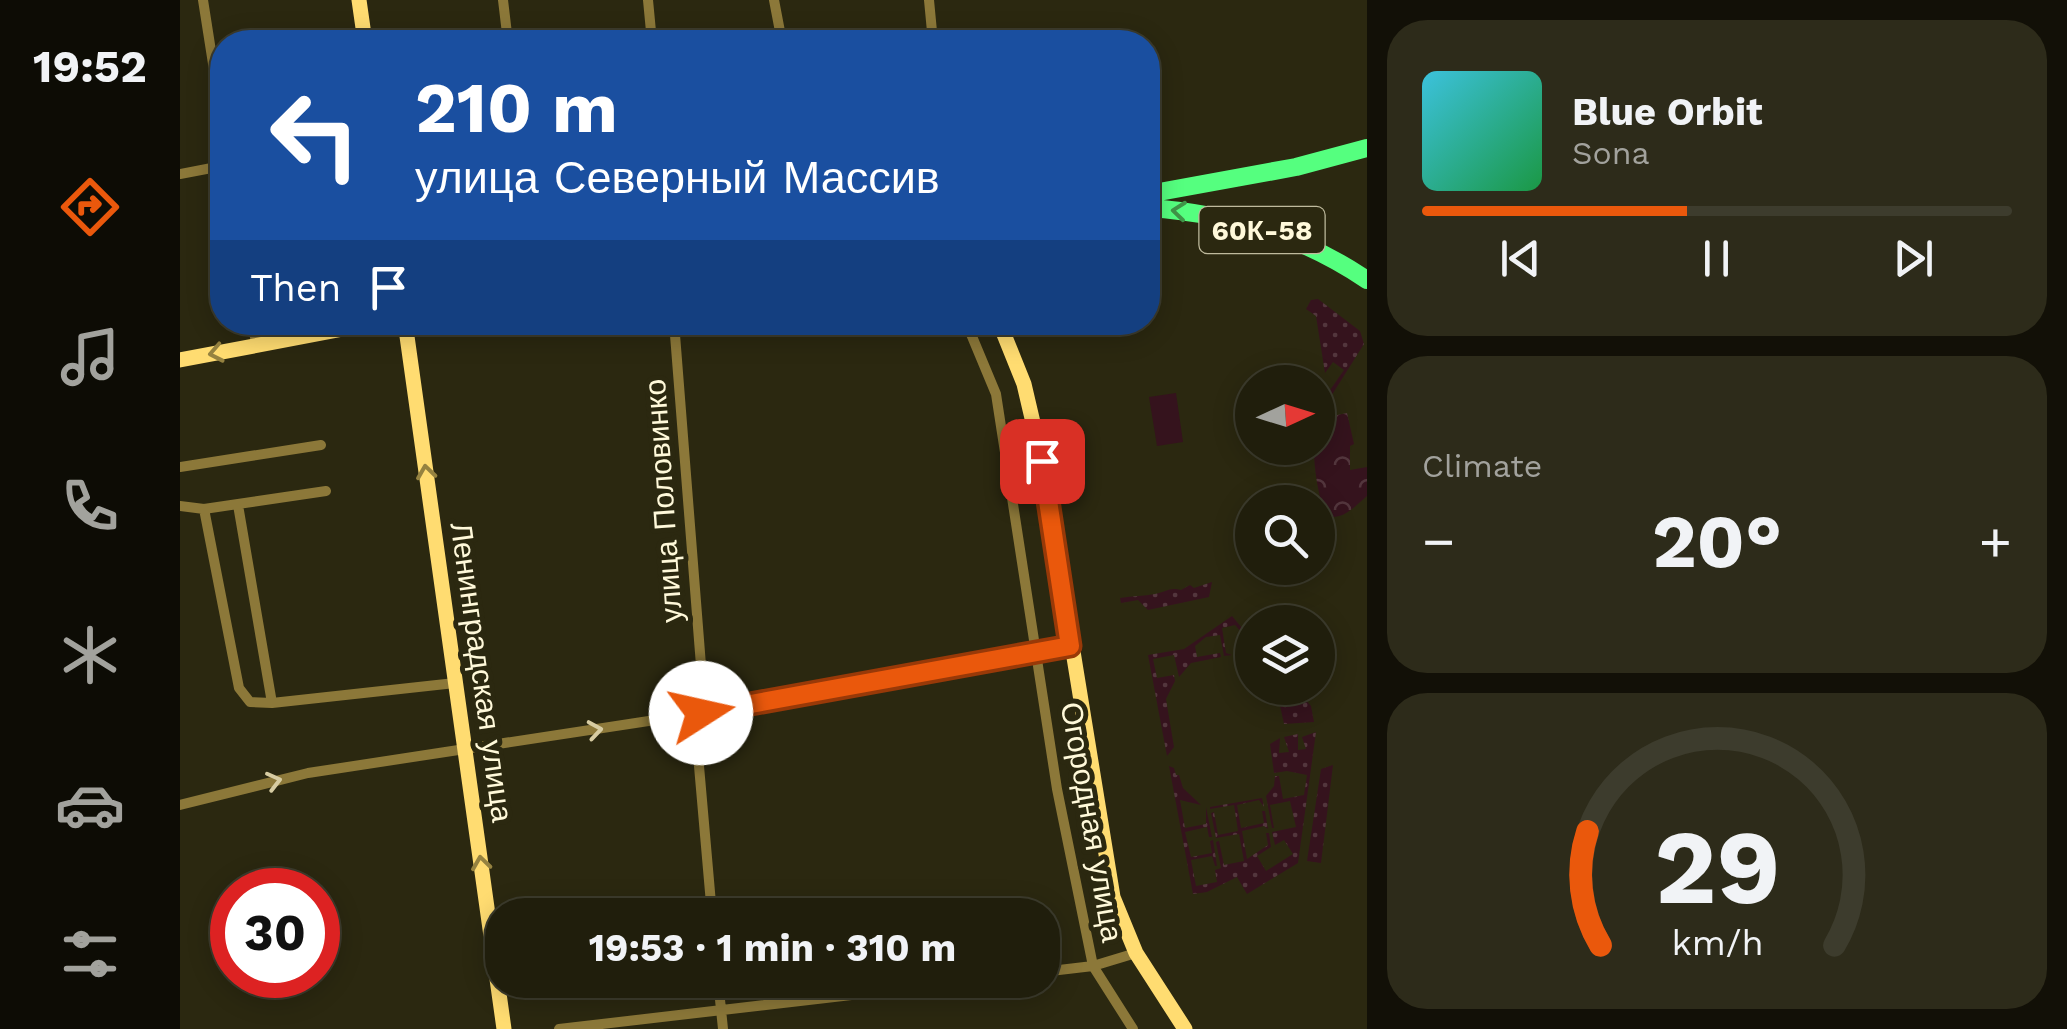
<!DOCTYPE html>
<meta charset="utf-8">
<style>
body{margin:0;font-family:"Work Sans",sans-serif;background:#2d2b1a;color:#f1f3f6;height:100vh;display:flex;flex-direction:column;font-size:38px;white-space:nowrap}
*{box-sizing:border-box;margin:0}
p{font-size:32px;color:#a2a29d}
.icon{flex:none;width:55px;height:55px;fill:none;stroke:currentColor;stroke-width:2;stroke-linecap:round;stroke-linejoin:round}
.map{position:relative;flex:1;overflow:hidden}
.details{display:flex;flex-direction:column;gap:20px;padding:20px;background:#121007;width:700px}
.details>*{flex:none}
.banner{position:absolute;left:30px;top:30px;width:950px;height:305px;border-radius:40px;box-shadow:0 5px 25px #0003,0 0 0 2px #3d3c2d;background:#1a4fa0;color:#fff;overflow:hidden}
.needle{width:65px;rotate:86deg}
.tools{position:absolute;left:1055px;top:365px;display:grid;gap:20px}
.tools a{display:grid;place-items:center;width:100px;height:100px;border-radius:50%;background:#201e0c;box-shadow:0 5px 25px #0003,0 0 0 2px #3d3c2d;font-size:50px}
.speed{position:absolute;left:30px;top:868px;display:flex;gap:20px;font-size:50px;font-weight:700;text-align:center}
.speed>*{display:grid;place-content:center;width:130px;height:130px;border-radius:50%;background:#201e0c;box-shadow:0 5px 25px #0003,0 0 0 2px #3d3c2d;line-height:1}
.speed .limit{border:15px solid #d22;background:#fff;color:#111}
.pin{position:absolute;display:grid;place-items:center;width:85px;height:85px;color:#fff;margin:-42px;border-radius:20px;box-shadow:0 5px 15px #0006}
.me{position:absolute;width:110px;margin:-55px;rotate:80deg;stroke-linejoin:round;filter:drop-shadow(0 0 8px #0008)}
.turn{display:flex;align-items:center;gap:35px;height:210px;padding:0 40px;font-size:45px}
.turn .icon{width:130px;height:130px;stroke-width:2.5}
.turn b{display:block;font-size:70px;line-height:85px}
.then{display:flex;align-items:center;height:95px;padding:0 40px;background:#0003;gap:20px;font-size:38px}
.big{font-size:75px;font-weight:700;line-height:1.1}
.details .card{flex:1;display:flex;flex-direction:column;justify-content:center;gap:15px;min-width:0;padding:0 35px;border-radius:40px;background:#2d2b1a}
.details .dial{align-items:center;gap:0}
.dial svg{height:260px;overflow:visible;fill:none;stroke:#3d3c2d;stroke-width:7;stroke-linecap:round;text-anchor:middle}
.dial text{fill:#f1f3f6;stroke:none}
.song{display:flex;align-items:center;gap:30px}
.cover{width:120px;height:120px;border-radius:15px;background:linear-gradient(135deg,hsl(190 70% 55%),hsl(140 70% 35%))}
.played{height:10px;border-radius:5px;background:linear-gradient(90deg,#ea580c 45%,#3d3c2d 45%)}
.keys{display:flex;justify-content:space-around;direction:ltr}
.heat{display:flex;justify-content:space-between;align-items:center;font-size:55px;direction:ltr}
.trip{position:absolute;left:305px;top:898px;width:575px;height:100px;border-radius:40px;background:#201e0c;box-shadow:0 5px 25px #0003,0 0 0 2px #3d3c2d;font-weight:700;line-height:100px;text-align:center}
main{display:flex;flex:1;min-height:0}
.dock{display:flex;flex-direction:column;width:180px;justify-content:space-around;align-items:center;background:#0d0c05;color:#a2a29d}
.dock .icon{width:70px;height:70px}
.dock .current{color:#ea580c}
.dock b{font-size:45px;color:#f1f3f6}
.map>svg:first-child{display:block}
.grass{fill:url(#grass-dots)}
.forest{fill:url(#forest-crowns)}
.garden{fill:#35131d}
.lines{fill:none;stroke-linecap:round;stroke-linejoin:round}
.street{stroke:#8c7839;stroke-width:10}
.secondary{stroke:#ffdc71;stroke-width:15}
.highway{stroke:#55ff7f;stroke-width:18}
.oneway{stroke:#409448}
.oneway2{stroke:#958240}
.oneway3{stroke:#d7cca2}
.route-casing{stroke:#983908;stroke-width:25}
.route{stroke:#ea580c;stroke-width:18}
.labels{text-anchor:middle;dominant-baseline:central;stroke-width:10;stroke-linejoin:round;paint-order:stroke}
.shield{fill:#2b2810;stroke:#bfba9d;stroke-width:2.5}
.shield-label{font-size:28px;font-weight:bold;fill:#fff9da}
.street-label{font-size:30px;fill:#fff9da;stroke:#2b2810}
</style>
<main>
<nav class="dock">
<b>19:52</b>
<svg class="icon current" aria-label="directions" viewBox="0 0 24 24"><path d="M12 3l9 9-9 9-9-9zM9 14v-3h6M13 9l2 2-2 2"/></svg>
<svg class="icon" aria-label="music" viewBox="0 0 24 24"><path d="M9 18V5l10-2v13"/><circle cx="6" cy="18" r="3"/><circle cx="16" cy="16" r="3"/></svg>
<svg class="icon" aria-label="phone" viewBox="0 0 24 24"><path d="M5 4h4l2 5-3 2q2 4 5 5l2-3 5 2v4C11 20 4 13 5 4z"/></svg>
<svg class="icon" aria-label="climate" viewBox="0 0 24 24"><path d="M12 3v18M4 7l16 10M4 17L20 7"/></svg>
<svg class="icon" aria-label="car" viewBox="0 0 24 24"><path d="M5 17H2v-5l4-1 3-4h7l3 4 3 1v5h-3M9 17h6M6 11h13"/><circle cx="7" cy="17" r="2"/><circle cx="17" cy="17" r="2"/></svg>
<svg class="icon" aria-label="filters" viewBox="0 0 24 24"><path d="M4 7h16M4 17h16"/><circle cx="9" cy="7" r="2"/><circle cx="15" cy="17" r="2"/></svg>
</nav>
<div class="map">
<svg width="1187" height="1029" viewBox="0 0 1187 1029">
<defs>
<pattern id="grass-dots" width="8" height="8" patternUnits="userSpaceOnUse" patternTransform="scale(2.5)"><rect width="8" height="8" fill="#35131d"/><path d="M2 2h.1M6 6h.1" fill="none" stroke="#53363d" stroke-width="1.8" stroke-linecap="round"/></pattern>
<pattern id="forest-crowns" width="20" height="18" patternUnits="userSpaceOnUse" patternTransform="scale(2.5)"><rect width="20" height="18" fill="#35131d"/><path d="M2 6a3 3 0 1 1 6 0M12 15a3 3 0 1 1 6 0" fill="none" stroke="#53363d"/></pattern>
</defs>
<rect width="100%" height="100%" fill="#2b2810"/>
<!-- grass -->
<path class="grass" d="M1138,299L1180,331L1184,344L1148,401V393L1164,370L1153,362L1145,373L1136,316L1126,309L1131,300Z
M1032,582L1029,597L968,610L958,600L941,603L940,598C953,596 964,596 975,594C986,592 989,587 1001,590L1010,585L1014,588Z
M1052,616L1072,640V656L1055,654L1066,649L1063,634L1055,625L1042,628L1046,653L1052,655L1044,656L1040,635L1026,637L1015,646L1017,657L1040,653L1041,657L1011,663L999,677L994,655L973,659L977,678L994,675L995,681L986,699L994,747L987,756L968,655L1004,649Z
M1109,688H1115L1131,706L1134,722L1104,724L1099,701L1118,698Z
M1136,732L1118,863L1067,894L1057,877L1027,892L1013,894L989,766L994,768L996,775H999L1003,788L1021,805L1000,800L1005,828L1026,824V807L1032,837H1029L1027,827L1005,832L1011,857L1032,853L1030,841L1033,840L1037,866H1035L1032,856L1011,860L1016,886L1037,882L1035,870L1041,868L1036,842L1039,841L1044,865L1064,861L1059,834L1036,838L1031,813L1034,812L1038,835L1058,831L1054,805L1030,809V807L1082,798L1084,807L1079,800L1057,805L1061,828L1084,823L1082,811H1085L1088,829L1084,826L1062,831L1067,859L1088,845L1086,833H1089L1091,847L1077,856L1086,871L1113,854L1104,840L1095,845L1092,832L1116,827L1110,801L1090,805L1094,828H1092L1086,796L1094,786L1095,776H1099L1103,799L1124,795L1127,775L1107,771L1094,773L1090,744L1100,738L1099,753L1109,752L1104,737L1118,734V750L1126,749L1122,737Z
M1153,765L1141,863L1127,861L1141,769Z"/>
<!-- forest -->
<path class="forest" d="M1167,413L1174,444L1170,446V470L1187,467V496C1175,506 1163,521 1146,516C1138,495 1134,470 1134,448H1138V433L1143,418Z"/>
<!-- garden -->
<path class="garden" d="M996,393L1003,442L977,446L969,397Z"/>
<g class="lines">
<!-- street -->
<path class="street" d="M23,0L42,121
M323,0L328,42
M468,0L472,42
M594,0L602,42
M749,0L753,42
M0,174L42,166
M73,322L76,345
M494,322L522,678L519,766L532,915
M786,322L816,394L877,789L913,966L953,1029
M0,467L141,445
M58,505L92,703
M0,506L24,509L59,688L70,702L92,703L275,683
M24,509L146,491
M0,805L128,773L521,713L890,646
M862,972L913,966L956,953
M538,980L543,1029
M379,1029L800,980"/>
<!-- secondary -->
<path class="secondary" d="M179,0L185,42
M225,322L324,1029
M819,322L844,384L862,461L933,897L956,953L1005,1029
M0,360L200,322"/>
<!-- highway -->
<path class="highway" d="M968,194L1116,167L1187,148
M968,208C1046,213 1122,236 1187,280"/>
</g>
<!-- one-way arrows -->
<defs><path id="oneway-chevron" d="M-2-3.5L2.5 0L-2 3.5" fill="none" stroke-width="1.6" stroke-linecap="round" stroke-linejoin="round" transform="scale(2.5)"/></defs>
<use class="oneway" href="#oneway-chevron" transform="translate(999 211) rotate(-174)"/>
<g class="oneway2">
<use href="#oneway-chevron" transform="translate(36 353) rotate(169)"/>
<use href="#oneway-chevron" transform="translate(246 472) rotate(-98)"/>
<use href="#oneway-chevron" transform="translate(301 863) rotate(-98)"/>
</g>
<g class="oneway3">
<use href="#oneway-chevron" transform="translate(415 730) rotate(-9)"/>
<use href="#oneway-chevron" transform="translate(94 781) rotate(-14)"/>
</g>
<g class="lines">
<!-- route casing -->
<g class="route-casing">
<path id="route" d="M521,713L890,646L862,461"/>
</g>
<!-- route -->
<use href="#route" class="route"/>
</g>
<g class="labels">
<!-- shield labels -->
<rect class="shield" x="1019.5" y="207" width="125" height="46" rx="8"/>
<g class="shield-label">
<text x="1082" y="230">60К-58</text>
</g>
<!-- street labels -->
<g class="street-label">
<text transform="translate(483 501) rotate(-94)">улица Половинко</text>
<text transform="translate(302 672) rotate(82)">Ленинградская улица</text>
<text transform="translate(912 822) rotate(80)">Огородная улица</text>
</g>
</g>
</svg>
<div class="tools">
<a><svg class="needle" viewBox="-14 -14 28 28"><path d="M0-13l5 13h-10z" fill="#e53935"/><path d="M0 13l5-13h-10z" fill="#a2a29d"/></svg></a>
<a><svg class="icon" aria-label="search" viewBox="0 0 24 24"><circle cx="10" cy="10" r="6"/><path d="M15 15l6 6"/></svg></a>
<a><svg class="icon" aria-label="layers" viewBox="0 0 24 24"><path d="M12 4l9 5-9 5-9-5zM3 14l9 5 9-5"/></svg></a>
</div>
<div class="speed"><div class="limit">30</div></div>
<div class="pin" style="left:862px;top:461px;background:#d93025"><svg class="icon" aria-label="arrive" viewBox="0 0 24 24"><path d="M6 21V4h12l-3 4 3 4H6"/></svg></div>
<svg class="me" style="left:521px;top:713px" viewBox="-20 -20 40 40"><circle r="19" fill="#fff"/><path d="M0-13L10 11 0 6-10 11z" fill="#ea580c"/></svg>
<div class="trip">19:53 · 1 min · 310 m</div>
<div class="banner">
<div class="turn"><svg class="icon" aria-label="left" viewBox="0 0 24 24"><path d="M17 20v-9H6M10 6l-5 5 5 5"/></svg><div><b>210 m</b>улица Северный Массив</div></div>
<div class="then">Then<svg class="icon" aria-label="arrive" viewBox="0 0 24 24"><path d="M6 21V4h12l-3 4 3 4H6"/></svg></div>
</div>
</div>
<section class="details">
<div class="card">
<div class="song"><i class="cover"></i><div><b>Blue Orbit</b><p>Sona</p></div></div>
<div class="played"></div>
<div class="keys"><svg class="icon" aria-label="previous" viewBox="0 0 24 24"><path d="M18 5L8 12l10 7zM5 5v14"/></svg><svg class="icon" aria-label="pause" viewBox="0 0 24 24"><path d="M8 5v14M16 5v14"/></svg><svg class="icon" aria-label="next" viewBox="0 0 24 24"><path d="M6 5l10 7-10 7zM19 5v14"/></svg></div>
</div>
<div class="card"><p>Climate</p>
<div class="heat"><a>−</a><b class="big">20°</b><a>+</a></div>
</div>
<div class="card dial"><svg viewBox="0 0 100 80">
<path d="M14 69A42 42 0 1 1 86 69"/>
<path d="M14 69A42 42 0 0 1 10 34" stroke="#ea580c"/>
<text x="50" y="56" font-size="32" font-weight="700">29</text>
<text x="50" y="72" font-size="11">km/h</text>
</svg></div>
</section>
</main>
